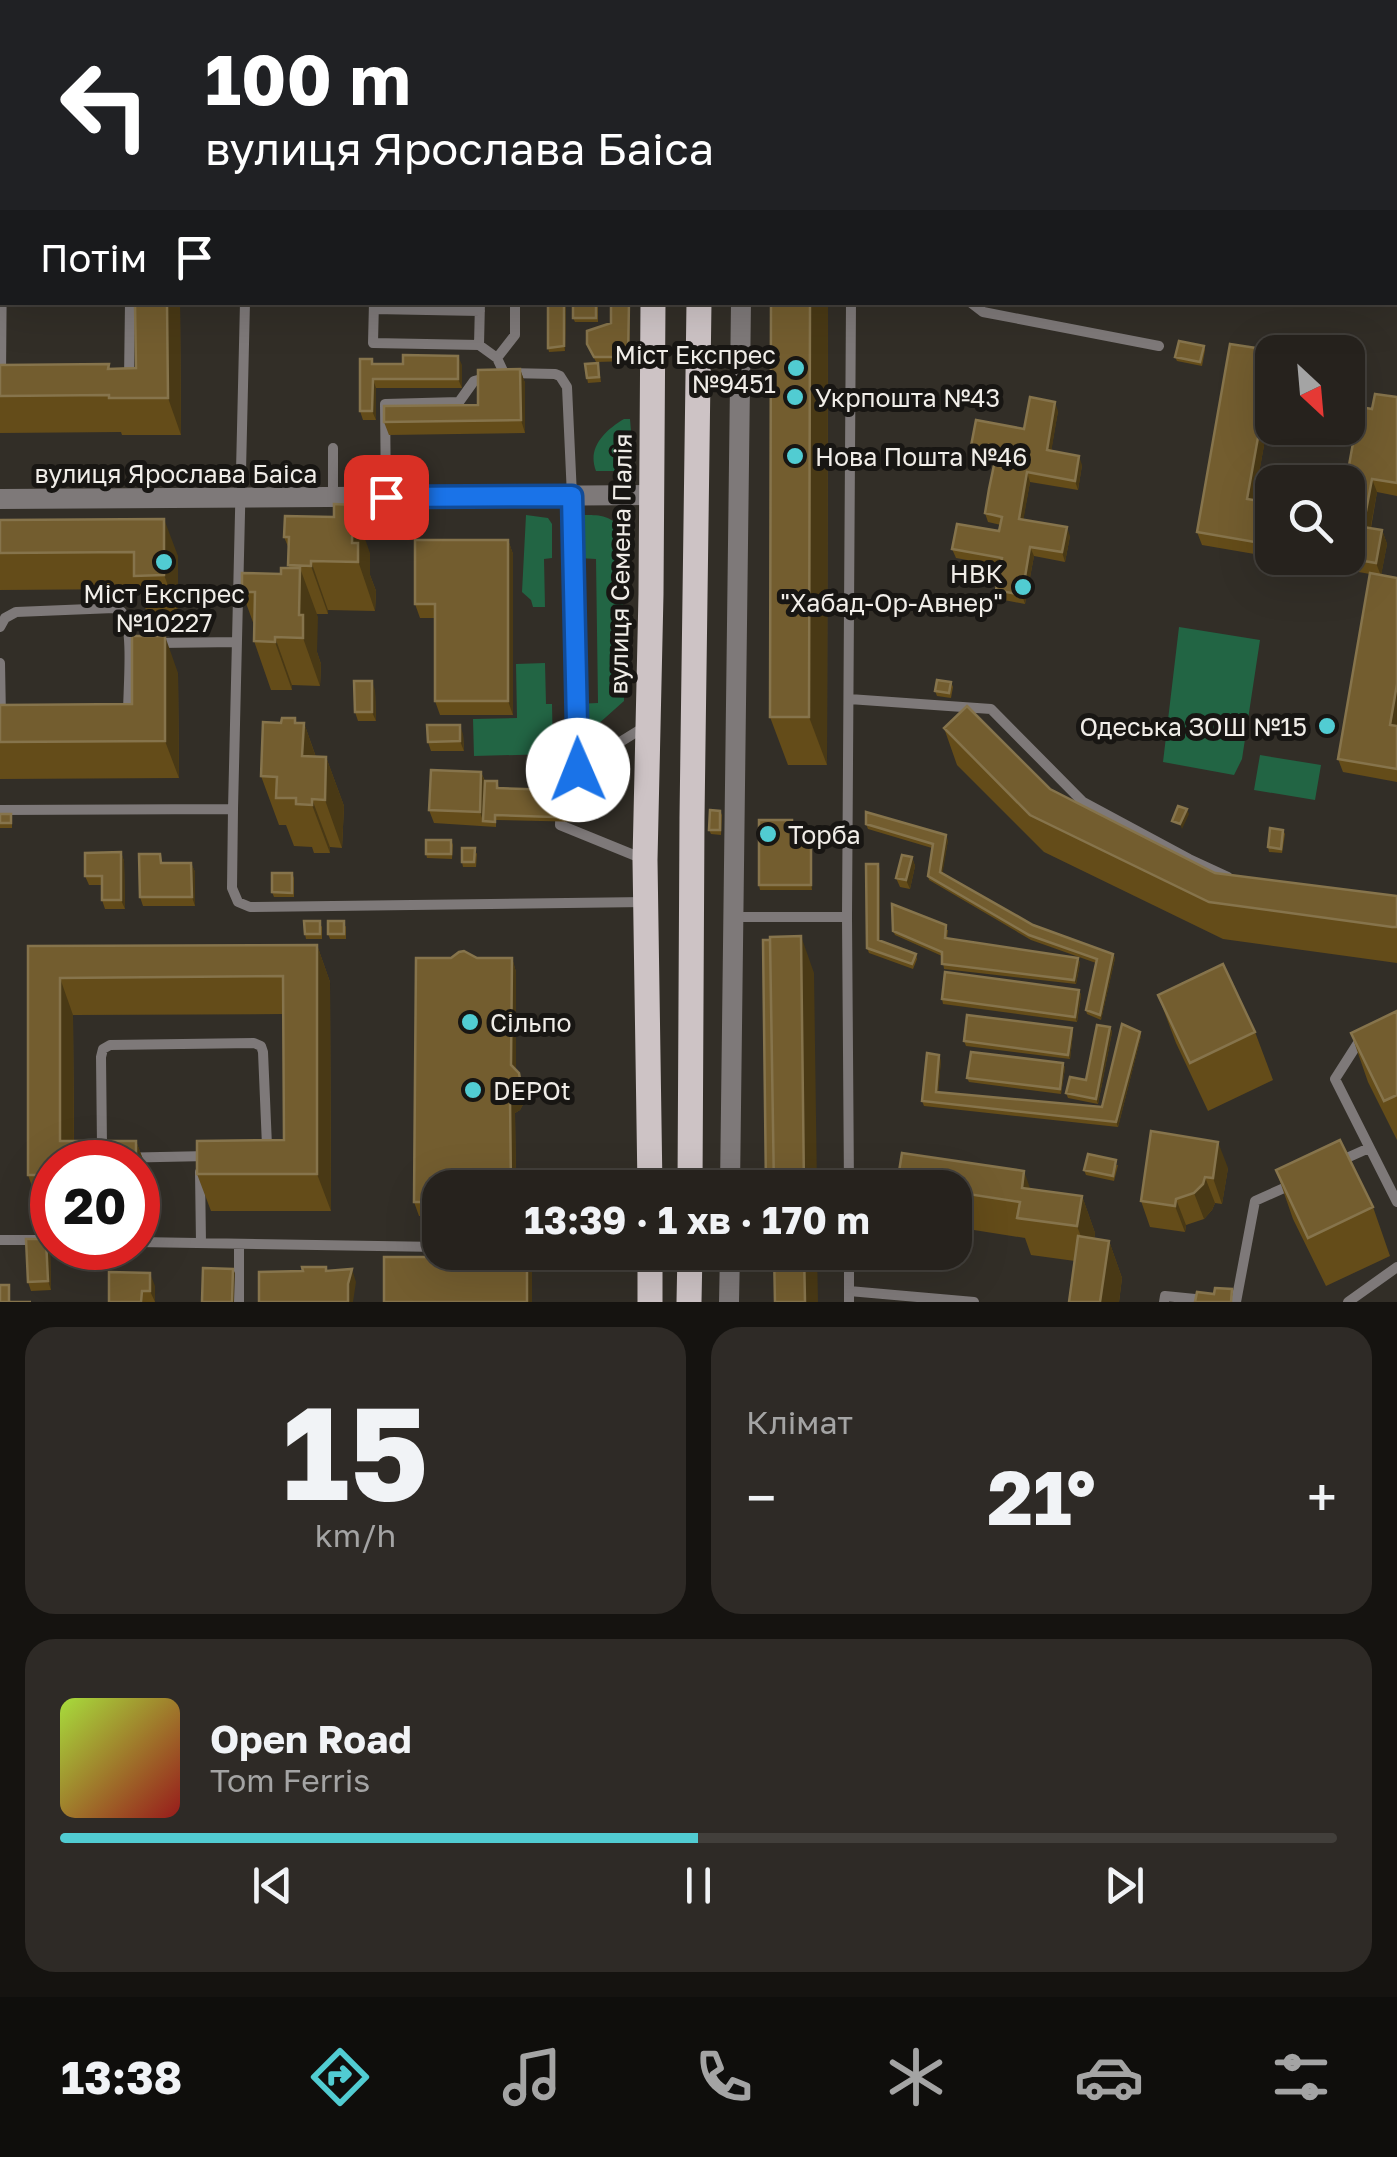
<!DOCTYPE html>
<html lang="uk">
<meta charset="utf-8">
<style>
body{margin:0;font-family:"Golos Text",sans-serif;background:#2e2a26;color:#f1f3f6;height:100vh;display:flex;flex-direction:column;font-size:38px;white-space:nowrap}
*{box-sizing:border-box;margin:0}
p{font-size:32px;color:#a4a4a4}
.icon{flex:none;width:55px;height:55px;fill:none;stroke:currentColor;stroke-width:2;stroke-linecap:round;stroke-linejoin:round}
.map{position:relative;height:1302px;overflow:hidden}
.panel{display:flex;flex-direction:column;gap:25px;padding:25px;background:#151310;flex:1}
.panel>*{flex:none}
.top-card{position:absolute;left:0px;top:0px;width:1398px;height:305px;box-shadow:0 10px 40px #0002,0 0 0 2px #423f3b;background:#202124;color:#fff;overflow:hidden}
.needle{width:65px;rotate:154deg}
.controls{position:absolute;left:1255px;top:335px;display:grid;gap:20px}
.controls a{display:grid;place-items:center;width:110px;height:110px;border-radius:20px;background:#26221d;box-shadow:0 10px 40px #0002,0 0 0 2px #423f3b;font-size:50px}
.speed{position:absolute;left:30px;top:1140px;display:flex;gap:20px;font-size:50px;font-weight:700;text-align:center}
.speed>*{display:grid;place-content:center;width:130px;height:130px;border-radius:50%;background:#26221d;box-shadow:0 10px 40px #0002,0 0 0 2px #423f3b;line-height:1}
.speed .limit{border:15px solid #d22;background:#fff;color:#111}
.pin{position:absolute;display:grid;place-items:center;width:85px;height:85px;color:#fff;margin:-42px;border-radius:20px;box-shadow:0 5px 15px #0006}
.me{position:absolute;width:110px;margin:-55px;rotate:359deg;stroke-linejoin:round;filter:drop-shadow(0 0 8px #0008)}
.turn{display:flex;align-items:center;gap:35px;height:210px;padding:0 40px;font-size:45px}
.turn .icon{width:130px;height:130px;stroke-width:2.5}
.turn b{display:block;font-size:70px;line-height:85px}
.then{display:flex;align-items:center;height:95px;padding:0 40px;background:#0003;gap:20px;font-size:38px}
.big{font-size:75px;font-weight:700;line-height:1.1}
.panel .card{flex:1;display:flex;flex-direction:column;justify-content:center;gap:15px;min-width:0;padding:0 35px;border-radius:30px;background:#2e2a26}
.panel .dial{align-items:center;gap:0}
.dial b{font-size:130px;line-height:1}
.song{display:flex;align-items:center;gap:30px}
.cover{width:120px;height:120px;border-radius:15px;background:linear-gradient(135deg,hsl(80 70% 55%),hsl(0 70% 35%))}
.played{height:10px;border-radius:5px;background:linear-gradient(90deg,#51ccd2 50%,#423f3b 50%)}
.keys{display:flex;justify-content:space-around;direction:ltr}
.heat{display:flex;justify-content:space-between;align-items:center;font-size:55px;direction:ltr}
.panel .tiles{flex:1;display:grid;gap:25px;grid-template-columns:1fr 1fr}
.card:last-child{grid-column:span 2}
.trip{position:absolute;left:422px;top:1170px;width:550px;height:100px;border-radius:30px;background:#26221d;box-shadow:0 10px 40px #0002,0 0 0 2px #423f3b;font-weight:700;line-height:100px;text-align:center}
.tabs{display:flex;height:160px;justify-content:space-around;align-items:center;background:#0f0e0c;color:#a4a4a4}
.tabs .icon{width:70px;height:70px}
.tabs .current{color:#51ccd2}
.tabs b{font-size:45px;color:#f1f3f6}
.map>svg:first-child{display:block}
.green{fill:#226544}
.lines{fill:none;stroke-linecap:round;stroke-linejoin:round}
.service{stroke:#7e7979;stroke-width:10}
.minor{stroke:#7e7979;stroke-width:20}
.primary{stroke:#cdc3c5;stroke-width:25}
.wall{fill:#644c19;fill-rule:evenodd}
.shaded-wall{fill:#493915}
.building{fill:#735d2f;stroke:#86744c;stroke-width:2.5}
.route-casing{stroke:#114b97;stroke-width:25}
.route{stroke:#1a73e8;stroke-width:18}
.poi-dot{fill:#51ccd2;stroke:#181613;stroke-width:4}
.labels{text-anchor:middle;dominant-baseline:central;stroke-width:10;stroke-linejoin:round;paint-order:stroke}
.poi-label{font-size:25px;fill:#f0ede8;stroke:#181613;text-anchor:start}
.street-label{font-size:25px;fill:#f0ede8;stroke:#181613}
</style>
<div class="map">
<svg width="1397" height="1302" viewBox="0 0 1397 1302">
<rect width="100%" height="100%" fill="#322e27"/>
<!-- green -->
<path class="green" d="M624,419H630L633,456L629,466L621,471H596C587,448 604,431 624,419Z
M526,515L548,518L552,524V558L544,559L545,607H533L531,600L522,592Z
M580,515C598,515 610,514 622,530L624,701L578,742L574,704L598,703L596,559L579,558Z
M1179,627L1260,640L1242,759L1234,775L1163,762Z
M545,663L546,704H552L553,754L474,756L473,719L517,718L516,664Z
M1260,755L1321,765L1315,800L1254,790Z"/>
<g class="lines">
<!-- service -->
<path class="service" d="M128,0V2
M852,0V2
M249,2V0
M521,2V0
M1083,2L1087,0
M245,302L233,809L232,888L238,902L250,907L646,902
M374,302L373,343L479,345L497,358L504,373L555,374L560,376L567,387L572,496L577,769
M970,302L983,312L1159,346
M374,309L480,311
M479,345L480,302
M497,358L515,335V302
M1,375L2,257
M129,379L130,302
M333,448V497
M386,497L385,404L459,402L474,381L489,377
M0,627L5,618L16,612L114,608C121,611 122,611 125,618C133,636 128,692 128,714
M159,643L237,642
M0,663L1,717
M849,699L991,709L1083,802L1189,859L1228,877
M0,810L233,809
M641,858L560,825L562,778L646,726
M733,917H847
M254,1043L261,1046L263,1052L267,1146L264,1152L257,1155L113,1158L105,1155L102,1146L101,1057L103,1049L110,1045Z
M1358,1043L1335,1079L1397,1202
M1340,1161L1369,1148
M200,1172L201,1243
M849,1188L847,917L851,302
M0,1240H52
M138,1242L440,1247
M239,1244V1302
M849,1252V1302
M849,1291L974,1302
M1164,1302L1165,1296L1225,1302
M1236,1302L1255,1201L1293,1184
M1348,1302L1397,1267"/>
<!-- minor -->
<path class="minor" d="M745,2V0
M0,499L652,495
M730,1188L741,302
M729,1302L730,1252"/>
<!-- primary -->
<path class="primary" d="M651,0V2
M699,0V2
M650,1188L645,860L651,594L653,302
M690,1188L692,818L699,302
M650,1302V1252
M689,1302L690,1252"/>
</g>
<!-- wall -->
<path class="wall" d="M0,169H2V237H0Z
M135,302H180L181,435H122L121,432L0,433V365L109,364L110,369L136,368Z
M548,302H566L565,351L549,352L548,348Z
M573,302H598V322H575L573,318Z
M611,302L630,361L596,362L589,348L611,323Z
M771,302H828L827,765H788L770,717Z
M1204,346L1205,350L1202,366L1177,361L1175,357Z
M598,363L601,382L588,383L587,378Z
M1268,363L1264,390L1272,392V428H1348L1372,409L1397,397V496L1377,492L1371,528L1382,530L1387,544L1381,575L1397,578V782L1343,772L1338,759L1370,574L1202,545L1197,532ZM1267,429L1353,444L1348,558H1272V503L1254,500Z
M374,364L462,365V388H376V420H363L360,411Z
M520,369L525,383V433L389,435L384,422L478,405Z
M1058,411L1051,451L1082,465L1078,490L1030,482L1023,520L1070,536L1065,562L1034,556L1025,604L999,599L996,590L1000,566L956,558L952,549L999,531L1001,525L988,522L985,513L1011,468L1012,462L974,455L971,446L1024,429Z
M0,520L178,556V612L147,613L139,589L0,590Z
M284,537L370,553V575L376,591L375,611L328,610V614H317V652L321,664L320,686L292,685V690H271L254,641V625L242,592L281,574L289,568V549Z
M508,540L513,554V715H440L435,701V618H420L415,604Z
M178,673L179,778L0,779V742L132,704Z
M951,682L953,687L951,698L937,696L935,691Z
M375,690L376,721H358L355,712Z
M297,723H304L316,757H326L344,806L342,848L330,847V853H314L312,847L294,846L286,825H279L261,776Z
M944,728L1050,789L1215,873L1397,896V963L1223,939L1044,852L957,765Z
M463,734L464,751H431L428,742Z
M481,772L485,781H497L499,788L586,795L585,822L496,820V827L434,823L429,810Z
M720,811L722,815L721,835L711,834L709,830Z
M0,814L12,819V828H0Z
M866,824L948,840L942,873L1033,925L1113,954L1115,958L1101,1020L1087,1014L1086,1010L1096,963L1031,940L929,880L928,876L932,848L868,829Z
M794,825V841L812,845V890H760L759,885Z
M1283,830L1285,834L1282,853L1269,852L1268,847Z
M451,840L453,845L452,859L427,858L426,854Z
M121,852L124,861L125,909H105L102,900V885H89L85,876Z
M477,853L476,867H463L462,862Z
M912,857L915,866L910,889L900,887L896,878Z
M164,863H191L195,872V906H143L140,897Z
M880,869V941L916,954L917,959L913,969L869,953L867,948Z
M292,873L294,878V897H274L272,892Z
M322,926V939H306L305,934Z
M346,926V939H330L328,934Z
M948,930L947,938L1078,958L1080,963L1076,984L944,969L942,956L895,935L893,931Z
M317,945L330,982L331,1211H211L197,1174L284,1140L283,1014L73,1015L74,1141H136L150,1178V1212H138V1162H52V1212H41L28,1175V946Z
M477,958H512L516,972V1070L519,1073L524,1087L526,1099L520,1110L515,1113L516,1188H440V1216H419L414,1202Z
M1079,990L1081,995L1077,1022L943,1004L942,999Z
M1158,995L1255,1032L1273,1080L1208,1111L1176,1043Z
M1397,1011V1140L1368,1082L1351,1033Z
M1110,1027L1112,1032L1098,1104L1068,1098L1066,1093L1086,1080Z
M1140,1032L1141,1036L1118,1127L924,1106L922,1101L941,1060L938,1092L1102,1107Z
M1073,1033L1070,1059L966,1046L964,1041Z
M1063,1063L1065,1068L1061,1094L969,1082L967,1078Z
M1118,1165L1114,1181L1086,1175L1084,1170Z
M1228,1168L1222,1204L1215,1203L1212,1210L1204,1219L1186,1225L1185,1232L1150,1227L1141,1201Z
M1276,1170L1373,1207L1390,1256L1326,1286L1293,1219Z
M897,1184L1030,1189L1082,1196L1095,1233L1094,1239L1109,1241L1122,1278L1119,1302H1069L1075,1261L1031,1255L1025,1238L955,1227V1188H899Z
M46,1239L50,1248L51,1290L31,1291L28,1282Z
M155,1286V1302H109Z"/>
<!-- shaded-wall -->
<path class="shaded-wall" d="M949,0H1022L1018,2H945Z
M167,302H180L181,435L168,398Z
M564,302H566L565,351L564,346Z
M629,302H630V361L628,357Z
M810,302H828L827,765L809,717Z
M1263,349L1268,363L1262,403L1257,389Z
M458,356L462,365V388L458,379Z
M520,369L525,383V433L521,420Z
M373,379L376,388V420L372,411Z
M1055,402L1058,411L1050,459L1047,450Z
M1262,415L1267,429L1252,512L1247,499Z
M1079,456L1082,465L1078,490L1075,481Z
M1027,472L1030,482L1022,528L1019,519Z
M1372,479L1377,492L1368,541L1363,527Z
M353,505L370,553V575L376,591L375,611L352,543Z
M164,519L178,556V612L164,575Z
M1067,527L1070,536L1065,562L1062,552Z
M1382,530L1387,544L1381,576L1376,563Z
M508,540L513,554V715L508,701Z
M1030,547L1034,556L1025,604L1022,595Z
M311,561L328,610V614L311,566Z
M300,568L318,617L317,652L321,664L320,686L303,638L299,615Z
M165,636L178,673L179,778L165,741Z
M275,637L292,685V690L275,642Z
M372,681L375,690L376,721L372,712Z
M1397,684V727L1390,725Z
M295,718L303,741L304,723L321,772L302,756Z
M460,725L463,734L464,751L460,741Z
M326,757L344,806L342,848L325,800Z
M481,772L486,785L483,821L480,812Z
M312,799L330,847V853L312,805Z
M1187,809L1189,814L1182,829L1180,824Z
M946,835L948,840L942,877L940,872Z
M811,841L812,845V890L811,885Z
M121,852L124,861L125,909L121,900Z
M912,857L915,866L910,889L906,880Z
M191,863L195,872V906L192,897Z
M878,864L880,869V945L878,940Z
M801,936L814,973L817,1188H804Z
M317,945L330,982L331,1211L317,1174Z
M1113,954L1115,958L1101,1020L1100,1015Z
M512,958L516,972V1079L511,1065Z
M1078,958L1080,963L1076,984L1074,980Z
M60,978L73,1015L74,1162L60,1141Z
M1079,990L1081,995L1077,1022L1075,1017Z
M1110,1027L1112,1032L1098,1104L1096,1099Z
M1072,1028L1073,1033L1070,1059L1068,1055Z
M1140,1032L1141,1036L1118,1127L1116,1122Z
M939,1055L941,1060L938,1097L936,1092Z
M1063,1063L1065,1068L1061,1094L1060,1089Z
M519,1073L524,1087L526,1099L520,1110L515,1113L516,1188H511L510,1099Z
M136,1141L150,1178V1212L138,1178Z
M1218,1142L1228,1168L1222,1204L1213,1178Z
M1024,1171L1037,1208L1022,1188Z
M1205,1177L1215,1203L1212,1210L1204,1219L1194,1193Z
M1082,1196L1095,1233L1091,1263L1077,1226Z
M1176,1199L1186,1225L1185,1232L1175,1206Z
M46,1239L50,1248L51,1290L48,1281Z
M1109,1241L1122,1278L1119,1302H1100Z
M804,1252H817L818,1302H805Z
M527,1257L532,1270V1302H527Z
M233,1269L235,1273L234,1302H232Z
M352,1269L356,1282L353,1302H348V1284Z
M150,1273L155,1286V1302L150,1291Z"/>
<!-- building -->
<path class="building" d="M262,0H330V2H262Z
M417,0H482V2H417Z
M489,0H505V2H489Z
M547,0H565V2H547Z
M574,0H598V2H574Z
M772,0H811V2H772Z
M907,0H949L945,2H909Z
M1288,0H1303V2H1288Z
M0,169H2V200H0Z
M135,302H167L168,398H109V395L0,396V365L109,364L108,369L136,368Z
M548,302H564V346L548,348Z
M573,302H596V318H573Z
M611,302H629L628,357H594L587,344V331L611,323Z
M771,302H810L809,717H770Z
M1179,341L1204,346L1200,362L1175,357Z
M1230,344L1263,349L1257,389L1272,392V417L1262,415L1247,499L1272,503V545L1197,532Z
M403,355L458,356V379H373L372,411H360V359H372V364H403Z
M598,363L599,377L587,378L585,364Z
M520,369L521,420L384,422V406L478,405V370Z
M1375,394L1397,397V483L1372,479L1363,527L1382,530L1376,563L1346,558H1348V482H1346L1355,432L1330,428H1348V405L1372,409Z
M1030,397L1055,402L1047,450L1079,456L1075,481L1027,472L1019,519L1067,527L1062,552L1030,547L1022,595L996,590L1002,558L952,549L957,524L999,531L1002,517L985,513L989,489L994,465L1011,468L1014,453L971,446L976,420L1024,429Z
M334,504L353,505L352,543H358V562L311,561V566L288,565L289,537H284L285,516L334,517Z
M164,519V575L134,576V552L0,553V520Z
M415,540H508V701H435V604H415Z
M281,568H300L299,615H303V638L275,637V642L254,641L255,592H242V573L281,574Z
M1370,573L1397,578V684L1390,725L1397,726V769L1338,759Z
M132,636H165V741L0,742V705L132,704Z
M937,680L951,682L949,693L935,691Z
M354,681H372V712H355Z
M967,706L1050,789L1215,873L1397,896V927H1392L1209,902L1030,815L944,728Z
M282,718H295V723H304L302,756L326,757L325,800L312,799V805L296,804V798H276L277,777L261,776L263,722L281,723Z
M427,725H460V741L428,742Z
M431,770L481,772L480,812L429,810Z
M485,781H497V788L584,791L583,818L495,815V822L483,821Z
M1178,806L1187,809L1180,824L1172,821Z
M710,810L720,811V830H709Z
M866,812L946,835L940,872L1033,925L1113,954L1100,1015L1086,1010L1097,959L1029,935L928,876L933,844L866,824Z
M0,814H11V823H0Z
M759,820H792V841H811V885H759Z
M1270,828L1283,830L1281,849L1268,847Z
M426,840H451V854H426Z
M462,848H475L474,862H462Z
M121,852V900H102V876H85V853Z
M139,854H160L161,863H191L192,897H140Z
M902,855L912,857L906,880L896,878Z
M866,864H878V940L916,954L912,964L867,948Z
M272,873H292V893L272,892Z
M892,904L946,925L945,938L1078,958L1074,980L942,964V952L893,931Z
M304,921H320V934H305Z
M328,921H344V934H328Z
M801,936L804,1188H774L770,937Z
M763,940H770L774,1188H766Z
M317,945V1174H197V1141L284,1140L283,976L60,978V1141H136V1162H52V1175H28V946Z
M464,951L477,958H512L511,1065L519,1073L521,1085L515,1096L510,1099L511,1188H440V1202H414L416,958H451L459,952Z
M1223,964L1255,1032L1190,1063L1158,995Z
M945,972L1079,990L1075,1017L942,999Z
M1397,1011V1095L1384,1101L1351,1033Z
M967,1015L1072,1028L1068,1055L964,1041Z
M1122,1024L1140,1032L1116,1122L922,1101L927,1053L939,1055L936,1092L1102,1107Z
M1097,1025L1110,1027L1096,1099L1066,1093L1070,1077L1086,1080Z
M971,1052L1063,1063L1060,1089L967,1078Z
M1151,1131L1218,1142L1213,1178L1205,1177L1203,1184L1194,1193L1176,1199L1175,1206L1141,1201Z
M1340,1140L1373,1207L1308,1238L1276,1170Z
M902,1153L1024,1171L1022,1188L1082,1196L1077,1226L1017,1218L1020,1202L955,1192V1188H922L897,1184Z
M1088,1154L1116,1160L1113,1176L1084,1170Z
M1078,1236L1109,1241L1100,1302H1069Z
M26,1239H46L48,1281L28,1282Z
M774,1252H804L805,1302H775Z
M384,1257H527V1302H384Z
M302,1267H326V1271L352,1269L348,1284V1302H259V1272L303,1271Z
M203,1268L233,1269L232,1302H202Z
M109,1272L150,1273V1291H142L141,1302H109Z
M0,1285H9V1302H31H0Z
M1215,1288L1232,1289L1231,1302H1195L1197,1292L1214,1294Z"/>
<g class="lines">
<!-- route casing -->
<g class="route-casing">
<path id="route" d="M386,497L572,496L578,770"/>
</g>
<!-- route -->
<use href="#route" class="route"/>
</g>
<!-- markers -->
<g class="poi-dot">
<circle cx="796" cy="368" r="10"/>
<circle cx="795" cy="397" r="10"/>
<circle cx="795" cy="456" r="10"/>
<circle cx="164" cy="562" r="10"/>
<circle cx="1023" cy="587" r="10"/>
<circle cx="1327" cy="726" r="10"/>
<circle cx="768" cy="834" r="10"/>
<circle cx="470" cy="1022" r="10"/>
<circle cx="473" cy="1090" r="10"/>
</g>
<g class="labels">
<!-- poi labels -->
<g class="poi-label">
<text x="776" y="354" text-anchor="end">Міст Експрес<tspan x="776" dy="29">№9451</tspan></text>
<text x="815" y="397">Укрпошта №43</text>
<text x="815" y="456">Нова Пошта №46</text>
<text x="1003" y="573" text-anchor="end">НВК<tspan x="1003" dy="29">"Хабад-Ор-Авнер"</tspan></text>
<text x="164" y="593" text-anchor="middle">Міст Експрес<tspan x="164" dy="29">№10227</tspan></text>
<text x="1307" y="726" text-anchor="end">Одеська ЗОШ №15</text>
<text x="788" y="834">Торба</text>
<text x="490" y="1022">Сільпо</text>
<text x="493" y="1090">DEPOt</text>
</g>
<!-- street labels -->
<g class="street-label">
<text x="176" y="473">вулиця Ярослава Баіса</text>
<text transform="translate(620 564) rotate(-89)">вулиця Семена Палія</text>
</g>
</g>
</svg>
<div class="controls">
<a><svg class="needle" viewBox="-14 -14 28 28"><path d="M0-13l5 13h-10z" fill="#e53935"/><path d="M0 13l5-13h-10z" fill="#a4a4a4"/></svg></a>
<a><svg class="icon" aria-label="search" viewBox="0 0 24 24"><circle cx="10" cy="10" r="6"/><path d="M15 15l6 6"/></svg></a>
</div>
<div class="speed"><div class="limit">20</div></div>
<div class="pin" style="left:386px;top:497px;background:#d93025"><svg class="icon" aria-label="arrive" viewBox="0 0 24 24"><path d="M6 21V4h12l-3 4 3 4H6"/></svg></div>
<svg class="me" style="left:578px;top:770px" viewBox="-20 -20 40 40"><circle r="19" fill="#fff"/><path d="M0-13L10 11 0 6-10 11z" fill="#1a73e8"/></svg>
<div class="trip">13:39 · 1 хв · 170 m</div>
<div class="top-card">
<div class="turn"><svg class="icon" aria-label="left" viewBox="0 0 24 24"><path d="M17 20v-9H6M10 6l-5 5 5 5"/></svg><div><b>100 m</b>вулиця Ярослава Баіса</div></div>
<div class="then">Потім<svg class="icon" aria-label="arrive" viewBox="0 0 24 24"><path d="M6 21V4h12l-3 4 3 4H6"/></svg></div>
</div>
</div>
<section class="panel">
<div class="tiles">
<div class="card dial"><b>15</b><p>km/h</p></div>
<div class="card"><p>Клімат</p>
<div class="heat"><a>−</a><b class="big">21°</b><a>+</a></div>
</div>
<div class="card">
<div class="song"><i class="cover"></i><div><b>Open Road</b><p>Tom Ferris</p></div></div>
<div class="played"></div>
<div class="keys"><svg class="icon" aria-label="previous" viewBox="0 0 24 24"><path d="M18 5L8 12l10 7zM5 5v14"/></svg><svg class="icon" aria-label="pause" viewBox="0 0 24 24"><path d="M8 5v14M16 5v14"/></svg><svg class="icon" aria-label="next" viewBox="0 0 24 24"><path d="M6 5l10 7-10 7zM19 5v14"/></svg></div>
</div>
</div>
</section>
<nav class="tabs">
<b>13:38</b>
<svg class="icon current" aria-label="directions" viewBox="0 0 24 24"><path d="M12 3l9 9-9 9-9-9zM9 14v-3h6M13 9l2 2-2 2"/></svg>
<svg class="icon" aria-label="music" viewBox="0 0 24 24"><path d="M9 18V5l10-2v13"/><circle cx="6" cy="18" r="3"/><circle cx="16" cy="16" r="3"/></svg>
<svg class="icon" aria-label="phone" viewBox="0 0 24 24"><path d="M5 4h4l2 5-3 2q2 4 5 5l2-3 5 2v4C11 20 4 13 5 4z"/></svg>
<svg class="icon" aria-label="climate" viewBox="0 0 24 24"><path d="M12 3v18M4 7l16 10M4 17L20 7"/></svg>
<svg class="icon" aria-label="car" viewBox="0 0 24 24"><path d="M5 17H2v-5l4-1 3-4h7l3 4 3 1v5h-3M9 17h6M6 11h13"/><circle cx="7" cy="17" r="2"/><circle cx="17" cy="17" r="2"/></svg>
<svg class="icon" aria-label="filters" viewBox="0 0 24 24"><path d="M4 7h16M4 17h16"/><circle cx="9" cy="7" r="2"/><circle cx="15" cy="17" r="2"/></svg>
</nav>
